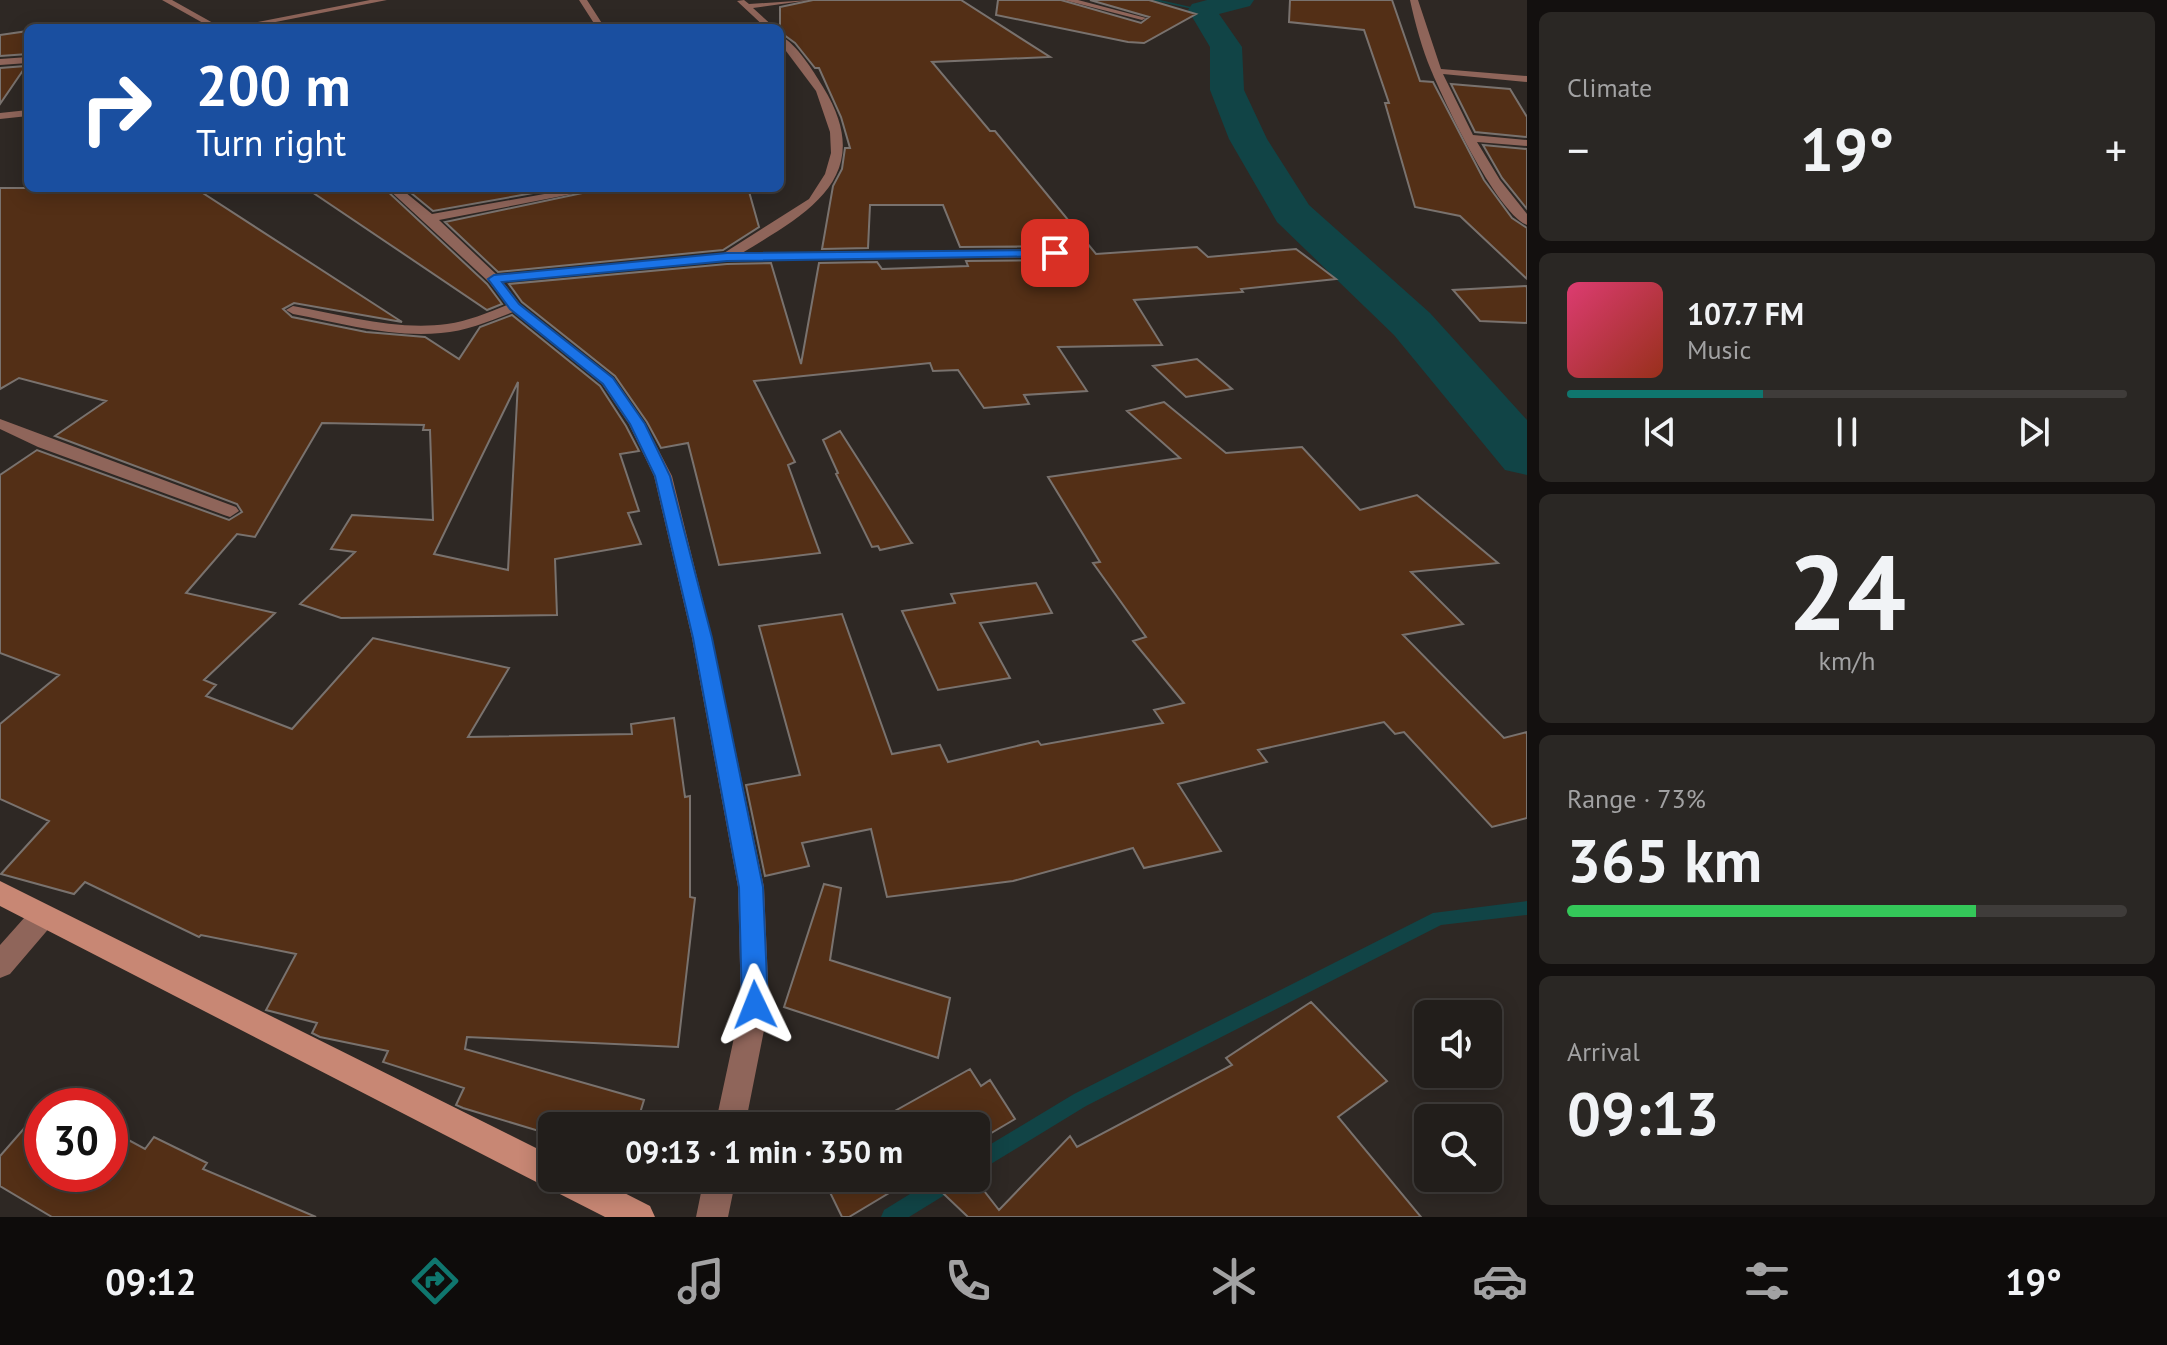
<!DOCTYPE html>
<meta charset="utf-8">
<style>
body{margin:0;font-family:"PT Sans",sans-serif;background:#2a2724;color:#f1f3f6;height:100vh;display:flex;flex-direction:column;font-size:30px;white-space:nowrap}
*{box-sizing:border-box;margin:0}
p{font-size:26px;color:#a2a2a3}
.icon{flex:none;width:44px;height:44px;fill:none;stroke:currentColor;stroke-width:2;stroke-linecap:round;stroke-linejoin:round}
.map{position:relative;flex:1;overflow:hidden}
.sheet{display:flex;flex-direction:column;gap:12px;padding:12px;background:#13100f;width:640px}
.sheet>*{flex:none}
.guide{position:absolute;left:24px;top:24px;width:760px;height:168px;border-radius:12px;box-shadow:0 4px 20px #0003,0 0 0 2px #3f3c3a;background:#1a4fa0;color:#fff;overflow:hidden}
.controls{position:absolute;left:1414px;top:1000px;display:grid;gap:16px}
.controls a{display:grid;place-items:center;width:88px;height:88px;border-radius:12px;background:#221e1b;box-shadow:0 4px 20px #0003,0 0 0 2px #3f3c3a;font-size:40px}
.speed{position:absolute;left:24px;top:1088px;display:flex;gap:16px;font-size:40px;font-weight:700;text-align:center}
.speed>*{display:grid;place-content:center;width:104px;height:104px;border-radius:50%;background:#221e1b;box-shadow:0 4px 20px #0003,0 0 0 2px #3f3c3a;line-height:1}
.speed .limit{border:12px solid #d22;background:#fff;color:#111}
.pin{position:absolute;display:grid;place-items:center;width:68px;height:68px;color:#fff;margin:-34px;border-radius:16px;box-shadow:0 4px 12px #0006}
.me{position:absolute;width:88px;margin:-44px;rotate:358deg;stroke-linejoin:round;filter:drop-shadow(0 0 6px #0008)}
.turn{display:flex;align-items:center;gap:28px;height:168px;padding:0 40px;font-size:36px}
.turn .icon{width:104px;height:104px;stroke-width:2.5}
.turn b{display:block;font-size:56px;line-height:68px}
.big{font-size:60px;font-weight:800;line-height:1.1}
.sheet .tile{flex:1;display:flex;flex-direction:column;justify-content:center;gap:12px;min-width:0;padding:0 28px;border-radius:12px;background:#2a2724}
.sheet .dial{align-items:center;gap:0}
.dial b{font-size:104px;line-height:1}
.song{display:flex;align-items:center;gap:24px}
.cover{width:96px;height:96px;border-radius:12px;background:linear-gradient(135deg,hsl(340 70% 55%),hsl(10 70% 35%))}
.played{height:8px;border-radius:4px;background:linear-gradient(90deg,#0f766e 35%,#3f3c3a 35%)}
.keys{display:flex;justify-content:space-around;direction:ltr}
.heat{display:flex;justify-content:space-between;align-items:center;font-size:44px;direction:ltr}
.charge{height:12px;border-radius:6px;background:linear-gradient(90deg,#34c759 73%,#3f3c3a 0)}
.trip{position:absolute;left:538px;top:1112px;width:452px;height:80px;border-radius:12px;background:#221e1b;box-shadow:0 4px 20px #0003,0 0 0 2px #3f3c3a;font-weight:800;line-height:80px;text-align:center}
.tab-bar{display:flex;height:128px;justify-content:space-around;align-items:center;background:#0e0c0b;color:#a2a2a3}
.tab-bar .icon{width:56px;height:56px}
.tab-bar .active{color:#0f766e}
.tab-bar b{font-size:36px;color:#f1f3f6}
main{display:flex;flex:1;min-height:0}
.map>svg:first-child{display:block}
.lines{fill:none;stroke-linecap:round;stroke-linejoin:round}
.stream{fill:#114446;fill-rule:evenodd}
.river{fill:#114446;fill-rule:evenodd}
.building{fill:#532f16;stroke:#79726e;stroke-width:2;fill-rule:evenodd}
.minor{fill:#8f655a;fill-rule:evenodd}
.secondary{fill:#c88774;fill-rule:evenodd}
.route{fill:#1a73e8;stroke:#114b97;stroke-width:2}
</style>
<main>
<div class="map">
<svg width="1527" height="1217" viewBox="0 0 1527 1217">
<rect width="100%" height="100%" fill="#2e2824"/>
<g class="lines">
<!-- stream -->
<path class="stream" d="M1151,0H1160L1204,10L1202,11Z
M1527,901V915L1441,925L1086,1106L976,1173V1153L1074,1094L1433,913Z
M936,1178H963L961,1185L909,1217H881L884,1210Z"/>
<!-- river -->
<path class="river" d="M1207,0H1254L1250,6L1219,14L1242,47L1244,90L1267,139L1309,205L1430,313L1527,420V475L1505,470L1394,335L1277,222L1229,139L1210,90V47L1188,10L1192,4Z"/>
</g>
<!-- building -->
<path class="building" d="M813,0H961L1050,57L932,62L990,131H995L1096,254L1197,247L1208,257L1296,249L1336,279L1241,289L1243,292L1134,300L1162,345L1058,347L1087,391L1024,395L1029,404L984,408L958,370L933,371L930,363L754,381L795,462L788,465L820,553L719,565L688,443L661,448L647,422L615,376L522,302L509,284L727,264L771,263L801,364L819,263L877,262L882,269L968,266L966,261L1055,260L1064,254L1055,246L960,247L943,205H870L868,248L822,249L833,186L842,169L845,148H850L841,117L819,68H815L795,43L780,32V7Z
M998,0H1061L1141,23L1149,17L1090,0H1149L1196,14L1144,43L1128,42L996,15Z
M1290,0H1392L1420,81L1433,82L1484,180L1512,218L1527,228V279L1460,216L1415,207L1385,103H1389L1364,30L1289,22Z
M28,31V54L0,56V35Z
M26,66L0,104V68Z
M1451,84L1510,89L1527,117V137L1475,132Z
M1483,145L1527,149V209L1502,178Z
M0,188H195L402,322L294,303L283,309L292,317L366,332L425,337L459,359L480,327L512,315L600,386L626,426L639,451L620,454L639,511L628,513L641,544L555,559L557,615L341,618L300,604L355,552L331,549L352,515L433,520L430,430H423L424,425L322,423L255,537L237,534L186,593L275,613L204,680L216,685L206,696L292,729L373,638L509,668L468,737L632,734L631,724L674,718L685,797L690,796V897L695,898L678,1047L467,1037L465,1049L644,1100L636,1126H552V1135L463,1108L456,1105L464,1088L383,1062L388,1051L320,1037L312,1033L317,1023L266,1010L296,954L201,935L199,937L85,882L74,894L1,874L49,821L0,799V724L59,675L0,653V475L37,450L229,520L242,512L237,504L55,436L106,401L19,378L0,389ZM518,382L508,570L434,554L450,521Z
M306,188H384L487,284L502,304L487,310Z
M405,188H561L433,211Z
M606,188H748L759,227L723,250L498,272L445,222Z
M1527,286V323L1480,321L1453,290Z
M1197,359L1232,389L1186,397L1153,366Z
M1164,402L1226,453L1302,447L1360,510L1417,495L1498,563L1411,572L1463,624L1403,635L1504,738L1527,732V818L1492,827L1404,732L1395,734L1384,722L1258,750L1267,762L1178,784L1221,851L1144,868L1133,848L1013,881L887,897L871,829L802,843L809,866L765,876L746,785L800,775L759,626L842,614L892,754L940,745L948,762L1038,741L1041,745L1163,723L1154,710L1184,703L1133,641L1146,637L1093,563L1100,562L1048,477L1180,458L1127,411Z
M840,431L911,542L912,543L880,550L878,546L872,547L836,474L838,473L823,440Z
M1036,583L1052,613L980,623L1010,678L938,690L902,611L955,603L951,594Z
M824,884L841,888L830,960L950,998L938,1058L784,1007Z
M1311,1002L1387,1081L1338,1117L1421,1217H968L927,1178H974L999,1210L1070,1136L1077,1147L1232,1065L1226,1058Z
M970,1069L981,1086L990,1080L1015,1119L976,1142V1126H868Z
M42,1108V1174H110V1130L145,1149L154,1137L207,1163L203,1169L316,1217H52L0,1186V1156Z
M823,1178H914L849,1217H842Z"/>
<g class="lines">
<!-- minor -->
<path class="minor" d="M162,0H172L222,28H212Z
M370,0H387L245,28H228Z
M579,0H587L605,28H597Z
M744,0L749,4L810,0L753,8L775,28H766L737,1Z
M1064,0H1078L1146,18L1142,20Z
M1410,0H1418L1441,69L1527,76V82L1443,74L1473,135L1527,140V146L1477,142L1500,180L1527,214V225C1496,212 1444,101 1431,70C1422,49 1415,23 1410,0Z
M780,35C798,46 812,69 823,87C878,176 808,213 742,253L1055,249L1061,253L1055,257L727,261L503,282L520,304L613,378L645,424L672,476L712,638L764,887L769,1005L745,1126H715L741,1005L738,887L692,638L654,476L629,424L602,384L513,312C490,321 466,331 441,333C392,338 341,323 293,314L286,310L293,306C343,315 397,331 447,324C468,321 487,313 507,305L489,282L387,188H400L432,214L578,188H603L439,220L497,275L724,253L809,199L825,174L831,153L830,132L816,91L780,43Z
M28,57V63L0,65V59Z
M28,110V116L0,119V113Z
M0,419L236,507L239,511L230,517L224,515L38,447L0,429Z
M42,905L51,908L55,917L51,926L10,974L0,978V945L33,908Z
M704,1178H736L728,1217H696Z"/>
<!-- secondary -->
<path class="secondary" d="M0,881L552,1156V1178H595L650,1206L655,1217H605L550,1189L0,906Z"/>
</g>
<!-- route -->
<path class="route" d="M1055,250L1059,251V256L727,261L502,282L519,304L613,378L645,424L670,476L712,638L763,887L768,1005L764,1014L755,1018L746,1014L742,1005L739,887L693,638L655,476L630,424L603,384L510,309L488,279L494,275L727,253Z"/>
</svg>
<div class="controls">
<a><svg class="icon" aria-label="sound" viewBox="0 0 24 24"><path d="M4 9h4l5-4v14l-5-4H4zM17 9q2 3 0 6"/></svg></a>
<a><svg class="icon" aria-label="search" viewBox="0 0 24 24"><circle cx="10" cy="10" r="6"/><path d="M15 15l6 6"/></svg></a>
</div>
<div class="speed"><div class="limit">30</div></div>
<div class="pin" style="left:1055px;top:253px;background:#d93025"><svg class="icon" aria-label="arrive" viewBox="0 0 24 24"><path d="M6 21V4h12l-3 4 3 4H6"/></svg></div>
<svg class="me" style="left:755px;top:1005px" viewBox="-20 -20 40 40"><path d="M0-17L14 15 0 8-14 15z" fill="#1a73e8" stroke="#fff" stroke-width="4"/></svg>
<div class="trip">09:13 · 1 min · 350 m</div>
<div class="guide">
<div class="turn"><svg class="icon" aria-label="right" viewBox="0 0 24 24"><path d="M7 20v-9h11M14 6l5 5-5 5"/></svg><div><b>200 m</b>Turn right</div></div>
</div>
</div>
<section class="sheet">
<div class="tile"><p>Climate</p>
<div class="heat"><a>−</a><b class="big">19°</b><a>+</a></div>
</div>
<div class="tile">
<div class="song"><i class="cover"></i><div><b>107.7 FM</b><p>Music</p></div></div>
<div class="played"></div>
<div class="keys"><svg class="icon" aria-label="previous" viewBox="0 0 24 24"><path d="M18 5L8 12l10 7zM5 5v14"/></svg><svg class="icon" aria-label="pause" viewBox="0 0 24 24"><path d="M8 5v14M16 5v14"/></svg><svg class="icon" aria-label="next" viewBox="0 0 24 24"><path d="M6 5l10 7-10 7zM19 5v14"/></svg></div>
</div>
<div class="tile dial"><b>24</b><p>km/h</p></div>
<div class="tile"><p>Range · 73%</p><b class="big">365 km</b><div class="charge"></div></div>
<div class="tile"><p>Arrival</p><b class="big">09:13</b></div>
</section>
</main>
<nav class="tab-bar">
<b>09:12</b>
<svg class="icon active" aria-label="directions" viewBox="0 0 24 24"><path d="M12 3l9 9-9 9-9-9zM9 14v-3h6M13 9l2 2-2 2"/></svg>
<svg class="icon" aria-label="music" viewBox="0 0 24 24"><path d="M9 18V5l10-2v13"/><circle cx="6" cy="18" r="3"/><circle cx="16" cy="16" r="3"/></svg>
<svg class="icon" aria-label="phone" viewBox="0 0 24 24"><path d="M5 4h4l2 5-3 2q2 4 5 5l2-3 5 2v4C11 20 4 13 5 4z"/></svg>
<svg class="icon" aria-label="climate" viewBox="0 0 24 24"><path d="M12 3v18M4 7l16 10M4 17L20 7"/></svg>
<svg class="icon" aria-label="car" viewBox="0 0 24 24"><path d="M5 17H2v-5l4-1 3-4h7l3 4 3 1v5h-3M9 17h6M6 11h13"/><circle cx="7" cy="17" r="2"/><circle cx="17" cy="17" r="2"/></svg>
<svg class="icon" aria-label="filters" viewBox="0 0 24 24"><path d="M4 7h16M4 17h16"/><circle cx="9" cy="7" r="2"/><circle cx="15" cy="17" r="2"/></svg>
<b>19°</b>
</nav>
